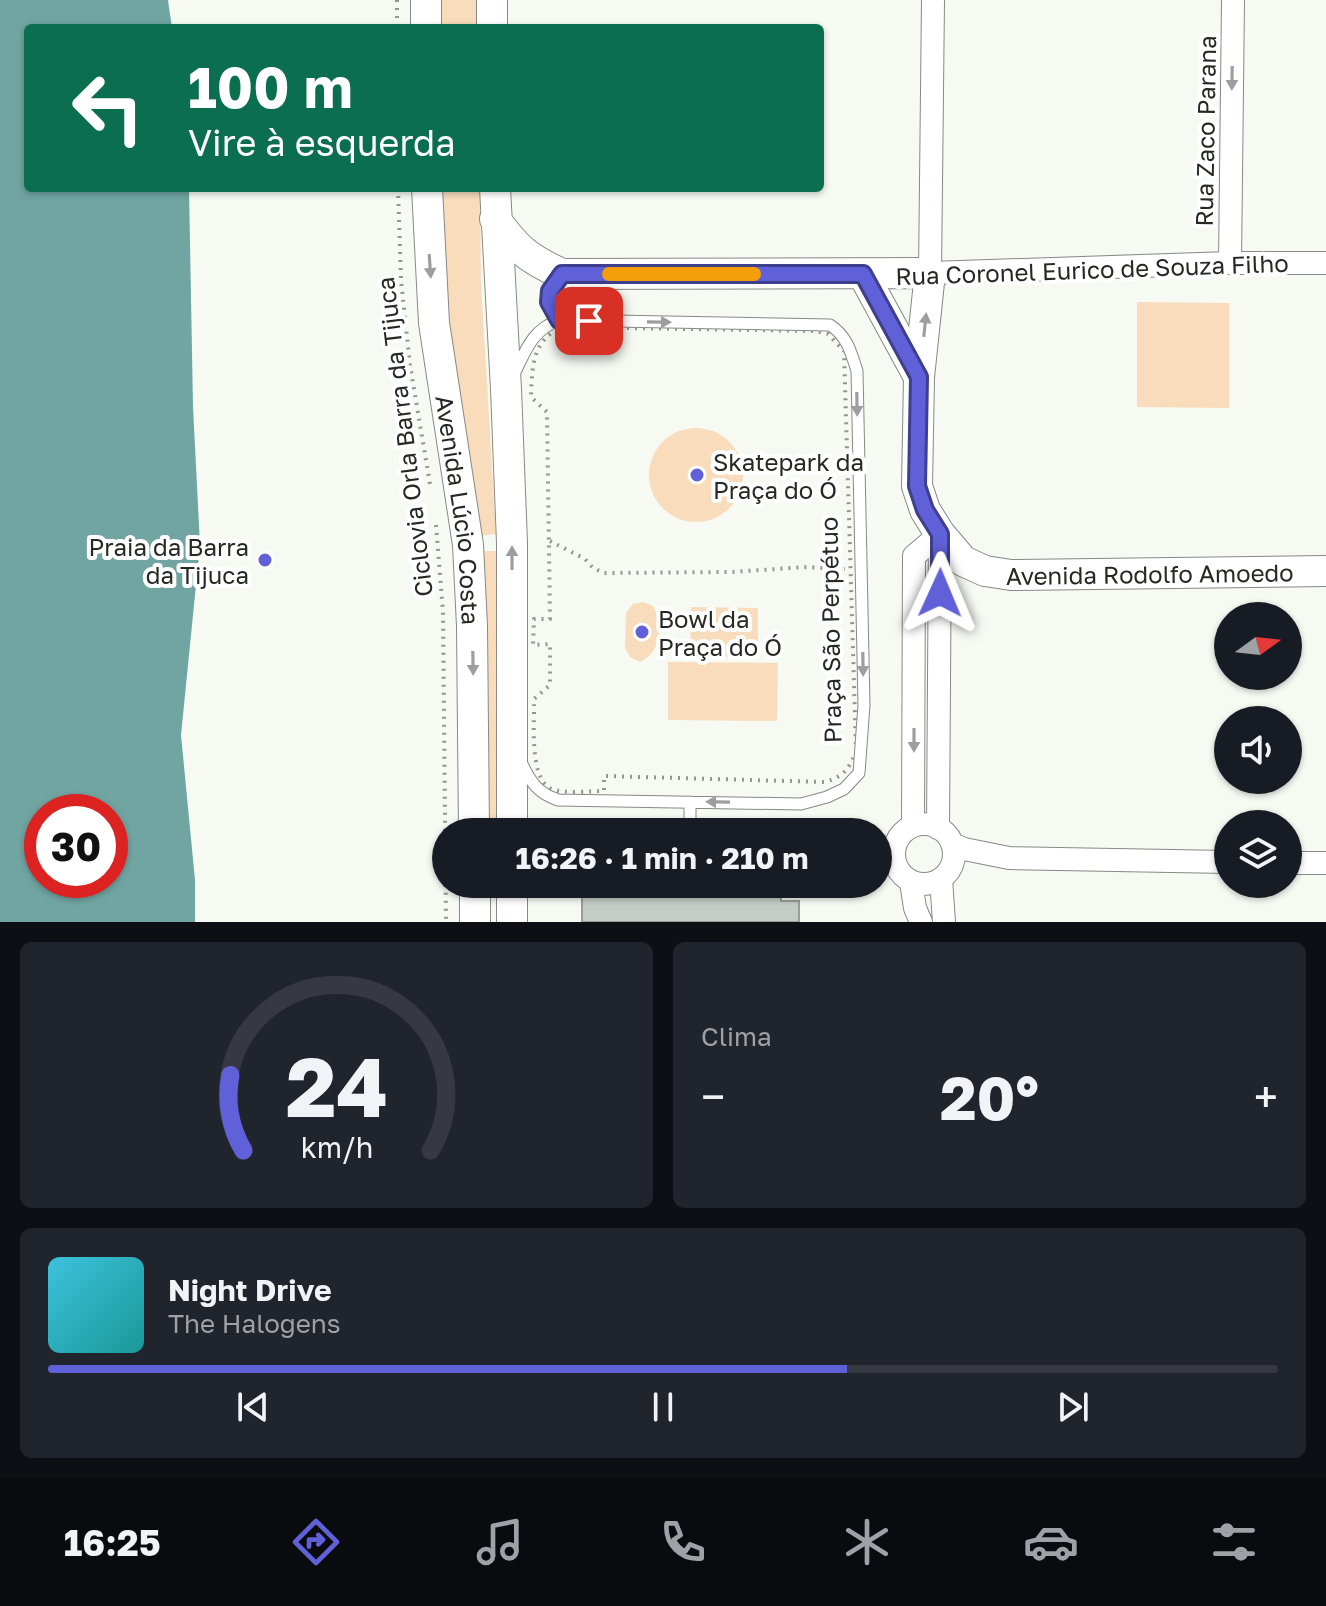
<!DOCTYPE html>
<html lang="pt">
<meta charset="utf-8">
<style>
body{margin:0;font-family:"Golos Text",sans-serif;background:#20242c;color:#f1f3f6;height:100vh;display:flex;flex-direction:column;font-size:30px;white-space:nowrap}
*{box-sizing:border-box;margin:0}
p{font-size:26px;color:#9ea1a6}
.icon{flex:none;width:44px;height:44px;fill:none;stroke:currentColor;stroke-width:2;stroke-linecap:round;stroke-linejoin:round}
.map{position:relative;height:922px;overflow:hidden}
.side{display:flex;flex-direction:column;gap:20px;padding:20px;background:#0d0f14;flex:1}
.side>*{flex:none}
.hud{position:absolute;left:24px;top:24px;width:800px;height:168px;border-radius:8px;box-shadow:0 2px 6px #0004;background:#0b6e4f;color:#fff;overflow:hidden}
.needle{width:52px;rotate:75deg}
.controls{position:absolute;left:1214px;top:602px;display:grid;gap:16px}
.controls a{display:grid;place-items:center;width:88px;height:88px;border-radius:50%;background:#171b24;box-shadow:0 2px 6px #0004;font-size:40px}
.speed{position:absolute;left:24px;top:794px;display:flex;gap:16px;font-size:40px;font-weight:700;text-align:center}
.speed>*{display:grid;place-content:center;width:104px;height:104px;border-radius:50%;background:#171b24;box-shadow:0 2px 6px #0004;line-height:1}
.speed .limit{border:12px solid #d22;background:#fff;color:#111}
.pin{position:absolute;display:grid;place-items:center;width:68px;height:68px;color:#fff;margin:-34px;border-radius:16px;box-shadow:0 4px 12px #0006}
.me{position:absolute;width:88px;margin:-44px;rotate:1deg;stroke-linejoin:round;filter:drop-shadow(0 0 6px #0008)}
.turn{display:flex;align-items:center;gap:28px;height:168px;padding:0 32px;font-size:36px}
.turn .icon{width:104px;height:104px;stroke-width:2.5}
.turn b{display:block;font-size:56px;line-height:68px}
.big{font-size:60px;font-weight:700;line-height:1.1}
.side .widget{flex:1;display:flex;flex-direction:column;justify-content:center;gap:12px;min-width:0;padding:0 28px;border-radius:12px;background:#20242c}
.side .dial{align-items:center;gap:0}
.dial svg{height:208px;overflow:visible;fill:none;stroke:#363941;stroke-width:7;stroke-linecap:round;text-anchor:middle}
.dial text{fill:#f1f3f6;stroke:none}
.song{display:flex;align-items:center;gap:24px}
.cover{width:96px;height:96px;border-radius:12px;background:linear-gradient(135deg,hsl(190 70% 55%),hsl(180 70% 35%))}
.played{height:8px;border-radius:4px;background:linear-gradient(90deg,#6061d9 65%,#363941 65%)}
.keys{display:flex;justify-content:space-around;direction:ltr}
.heat{display:flex;justify-content:space-between;align-items:center;font-size:44px;direction:ltr}
.side .tiles{flex:1;display:grid;gap:20px;grid-template-columns:1fr 1fr}
.widget:last-child{grid-column:span 2}
.trip{position:absolute;left:432px;top:818px;width:460px;height:80px;border-radius:40px;background:#171b24;box-shadow:0 2px 6px #0004;font-weight:700;line-height:80px;text-align:center}
.tab-bar{display:flex;height:128px;justify-content:space-around;align-items:center;background:#090b0e;color:#9ea1a6}
.tab-bar .icon{width:56px;height:56px}
.tab-bar .on{color:#6061d9}
.tab-bar b{font-size:36px;color:#f1f3f6}
.map>svg:first-child{display:block}
.green{fill:#f8dcbb}
.water{fill:#71a5a2;fill-rule:evenodd}
.building{fill:#c4ccc7;stroke:#989f9b;stroke-width:2}
.lines{fill:none;stroke-linecap:round;stroke-linejoin:round}
.lane-casing{stroke:#868a84;stroke-width:13}
.street-casing{stroke:#868a84;stroke-width:24}
.secondary-casing{stroke:#868a84;stroke-width:32}
.path{stroke:#929590;stroke-width:4;stroke-dasharray:2 6;stroke-linecap:butt}
.lane{stroke:#fff;stroke-width:11}
.street{stroke:#fff;stroke-width:22}
.secondary{stroke:#fff;stroke-width:30}
.oneway{fill:#9d9e9d}
.route-casing{stroke:#3e3f8d;stroke-width:20}
.route{stroke:#6061d9;stroke-width:14}
.slow{stroke:#f59e0b;stroke-width:14}
.poi-dot{fill:#6061d9;stroke:#fff;stroke-width:3}
.labels{text-anchor:middle;dominant-baseline:central;stroke-width:8;stroke-linejoin:round;paint-order:stroke}
.street-label{font-size:24px;fill:#262825;stroke:#fff}
.poi-label{font-size:24px;fill:#262825;stroke:#fff;text-anchor:start}
</style>
<div class="map">
<svg width="1326" height="922" viewBox="0 0 1326 922">
<rect width="100%" height="100%" fill="#f6faf3"/>
<!-- green -->
<path class="green" d="M439,0H479V28H440Z
M440,188H480L481,283L496,534L480,536L451,356Z
M1137,302L1229,303V408L1137,407Z
M649 475a47 47 0 1 1 94 0a47 47 0 1 1-94 0Z
M480,551H497L499,832H487Z
M643,602L653,606C663,625 661,653 640,662L630,657L625,648L626,613L633,604Z
M691,607L758,608V657L690,656Z
M668,662L778,663L777,721L668,720Z"/>
<!-- water -->
<path class="water" d="M0,0H168L172,28H28V188H189L193,407L200,545L181,735L195,880V922H0ZM42,812H110V880H42Z"/>
<!-- building -->
<path class="building" d="M582,894L781,896V901H799V922H582Z"/>
<g class="lines">
<!-- lane casing -->
<g class="lane-casing">
<path id="lane" d="M559,320L549,302L555,282L562,275
M514,374C526,350 532,330 559,320L830,325C847,336 851,352 857,371L864,705L859,773L844,789L827,797L801,804L558,800C538,793 531,783 522,764
M690,832V802"/>
</g>
<!-- street casing -->
<g class="street-casing">
<path id="street" d="M933,0L930,273L1230,263H1326
M1230,263L1233,0
M894 854a30 30 0 1 1 60 0a30 30 0 1 1-60 0Z
M913,826L914,556L940,534
M938,828L940,534
M952,844L964,849L1009,858L1228,862
M1288,863H1326
M941,879L944,922
M911,882L915,908L921,922"/>
</g>
<!-- secondary casing -->
<g class="secondary-casing">
<g id="secondary">
<path d="M426,0V28"/>
<path d="M492,0V28"/>
<path id="s1" d="M427,188L434,323L468,545L472,626L474,832"/>
<path d="M495,188L506,389L512,543V832"/>
<path id="s2" d="M495,219C518,250 527,258 562,274L930,273L919,377L917,486L925,510L940,534L963,561L985,571L1011,575L1326,571"/>
<path d="M863,274L919,377"/>
<path d="M475,884V922"/>
<path d="M512,884V922"/>
</g>
</g>
<!-- path -->
<path class="path" d="M397,0V28
M398,188L401,280L410,365L430,484
M563,327L816,331L828,334L844,351L856,751C850,768 843,777 825,782L604,776V791C591,791 563,794 552,789C528,780 535,720 534,699L550,685V644L533,645L534,619H550L547,412L531,397C532,367 532,339 563,327Z
M436,525L443,612L446,922
M550,541L585,559L593,568L604,573L731,572L807,567L845,569"/>
<!-- lane -->
<use href="#lane" class="lane"/>
<!-- street -->
<use href="#street" class="street"/>
<!-- secondary -->
<use href="#secondary" class="secondary"/>
</g>
<!-- one-way arrows -->
<defs><path id="oneway-solid" d="M-6-.8H1V-3.2L6.5 0L1 3.2V.8H-6Z" transform="scale(2)"/></defs>
<g class="oneway">
<use href="#oneway-solid" transform="translate(1232 78) rotate(91)"/>
<use href="#oneway-solid" transform="translate(430 266) rotate(86)"/>
<use href="#oneway-solid" transform="translate(659 322) rotate(1)"/>
<use href="#oneway-solid" transform="translate(925 325) rotate(-84)"/>
<use href="#oneway-solid" transform="translate(857 404) rotate(89)"/>
<use href="#oneway-solid" transform="translate(512 558) rotate(-90)"/>
<use href="#oneway-solid" transform="translate(473 663) rotate(89)"/>
<use href="#oneway-solid" transform="translate(863 664) rotate(89)"/>
<use href="#oneway-solid" transform="translate(914 740) rotate(90)"/>
<use href="#oneway-solid" transform="translate(718 802) rotate(-179)"/>
</g>
<g class="lines">
<!-- route casing -->
<g class="route-casing">
<path id="route" d="M589,321L559,320L549,302L550,291L562,274H863L919,377L917,486L925,510L940,534V593"/>
</g>
<!-- route -->
<use href="#route" class="route"/>
<!-- slow -->
<path class="slow" d="M609,274H754"/>
</g>
<!-- markers -->
<g class="poi-dot">
<circle cx="697" cy="475" r="8"/>
<circle cx="265" cy="560" r="8"/>
<circle cx="642" cy="632" r="8"/>
</g>
<g class="labels">
<!-- street labels -->
<g class="street-label">
<text transform="translate(1205 131) rotate(-89)">Rua Zaco Parana</text>
<text transform="translate(1092 269) rotate(-2)">Rua Coronel Eurico de Souza Filho</text>
<text transform="translate(404 437) rotate(-97)">Ciclovia Orla Barra da Tijuca</text>
<text stroke="none"><textPath href="#s1" startOffset="324">Avenida Lúcio Costa</textPath></text>
<text stroke="none"><textPath href="#s2" startOffset="948">Avenida Rodolfo Amoedo</textPath></text>
<text transform="translate(830 630) rotate(-91)">Praça São Perpétuo</text>
</g>
<!-- poi labels -->
<g class="poi-label">
<text x="713" y="461">Skatepark da<tspan x="713" dy="28">Praça do Ó</tspan></text>
<text x="249" y="546" text-anchor="end">Praia da Barra<tspan x="249" dy="28">da Tijuca</tspan></text>
<text x="658" y="618">Bowl da<tspan x="658" dy="28">Praça do Ó</tspan></text>
</g>
</g>
</svg>
<div class="controls">
<a><svg class="needle" viewBox="-14 -14 28 28"><path d="M0-13l5 13h-10z" fill="#e53935"/><path d="M0 13l5-13h-10z" fill="#9ea1a6"/></svg></a>
<a><svg class="icon" aria-label="sound" viewBox="0 0 24 24"><path d="M4 9h4l5-4v14l-5-4H4zM17 9q2 3 0 6"/></svg></a>
<a><svg class="icon" aria-label="layers" viewBox="0 0 24 24"><path d="M12 4l9 5-9 5-9-5zM3 14l9 5 9-5"/></svg></a>
</div>
<div class="speed"><div class="limit">30</div></div>
<div class="pin" style="left:589px;top:321px;background:#d93025"><svg class="icon" aria-label="arrive" viewBox="0 0 24 24"><path d="M6 21V4h12l-3 4 3 4H6"/></svg></div>
<svg class="me" style="left:940px;top:593px" viewBox="-20 -20 40 40"><path d="M0-17L14 15 0 8-14 15z" fill="#6061d9" stroke="#fff" stroke-width="4"/></svg>
<div class="trip">16:26 · 1 min · 210 m</div>
<div class="hud">
<div class="turn"><svg class="icon" aria-label="left" viewBox="0 0 24 24"><path d="M17 20v-9H6M10 6l-5 5 5 5"/></svg><div><b>100 m</b>Vire à esquerda</div></div>
</div>
</div>
<section class="side">
<div class="tiles">
<div class="widget dial"><svg viewBox="0 0 100 80">
<path d="M14 69A42 42 0 1 1 86 69"/>
<path d="M14 69A42 42 0 0 1 9 40" stroke="#6061d9"/>
<text x="50" y="56" font-size="32" font-weight="700">24</text>
<text x="50" y="72" font-size="11">km/h</text>
</svg></div>
<div class="widget"><p>Clima</p>
<div class="heat"><a>−</a><b class="big">20°</b><a>+</a></div>
</div>
<div class="widget">
<div class="song"><i class="cover"></i><div><b>Night Drive</b><p>The Halogens</p></div></div>
<div class="played"></div>
<div class="keys"><svg class="icon" aria-label="previous" viewBox="0 0 24 24"><path d="M18 5L8 12l10 7zM5 5v14"/></svg><svg class="icon" aria-label="pause" viewBox="0 0 24 24"><path d="M8 5v14M16 5v14"/></svg><svg class="icon" aria-label="next" viewBox="0 0 24 24"><path d="M6 5l10 7-10 7zM19 5v14"/></svg></div>
</div>
</div>
</section>
<nav class="tab-bar">
<b>16:25</b>
<svg class="icon on" aria-label="directions" viewBox="0 0 24 24"><path d="M12 3l9 9-9 9-9-9zM9 14v-3h6M13 9l2 2-2 2"/></svg>
<svg class="icon" aria-label="music" viewBox="0 0 24 24"><path d="M9 18V5l10-2v13"/><circle cx="6" cy="18" r="3"/><circle cx="16" cy="16" r="3"/></svg>
<svg class="icon" aria-label="phone" viewBox="0 0 24 24"><path d="M5 4h4l2 5-3 2q2 4 5 5l2-3 5 2v4C11 20 4 13 5 4z"/></svg>
<svg class="icon" aria-label="climate" viewBox="0 0 24 24"><path d="M12 3v18M4 7l16 10M4 17L20 7"/></svg>
<svg class="icon" aria-label="car" viewBox="0 0 24 24"><path d="M5 17H2v-5l4-1 3-4h7l3 4 3 1v5h-3M9 17h6M6 11h13"/><circle cx="7" cy="17" r="2"/><circle cx="17" cy="17" r="2"/></svg>
<svg class="icon" aria-label="filters" viewBox="0 0 24 24"><path d="M4 7h16M4 17h16"/><circle cx="9" cy="7" r="2"/><circle cx="15" cy="17" r="2"/></svg>
</nav>
